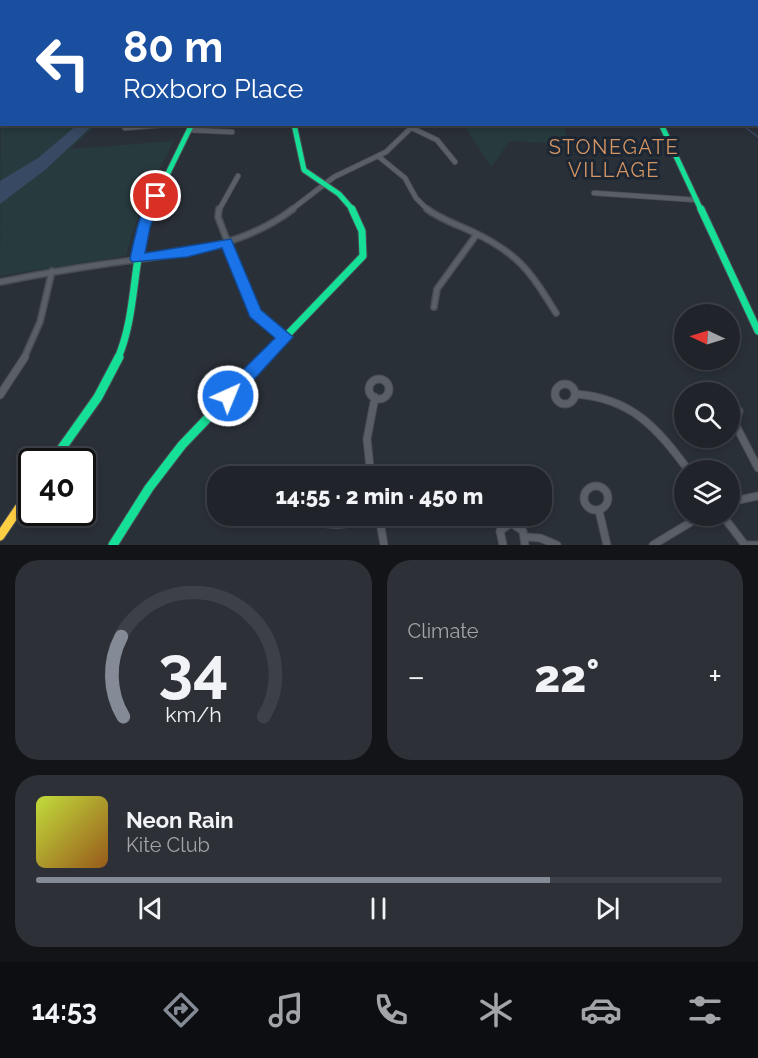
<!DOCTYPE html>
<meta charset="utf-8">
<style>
body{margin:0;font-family:Raleway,sans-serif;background:#2d3036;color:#f1f3f6;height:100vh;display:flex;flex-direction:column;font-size:22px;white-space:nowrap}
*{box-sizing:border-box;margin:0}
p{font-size:20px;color:#a2a4a8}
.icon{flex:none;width:33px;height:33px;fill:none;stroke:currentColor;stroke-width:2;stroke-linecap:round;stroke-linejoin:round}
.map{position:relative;height:545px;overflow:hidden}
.panel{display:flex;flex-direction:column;gap:15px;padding:15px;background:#121417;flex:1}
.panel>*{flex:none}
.top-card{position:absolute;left:0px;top:0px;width:759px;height:126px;box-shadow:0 3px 9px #0003,0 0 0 2px #3d4147;background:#1a4fa0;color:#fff;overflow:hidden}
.needle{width:39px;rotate:274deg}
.buttons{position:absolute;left:674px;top:304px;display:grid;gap:12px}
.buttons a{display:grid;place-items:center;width:66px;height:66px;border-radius:50%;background:#20242a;box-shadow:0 3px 9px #0003,0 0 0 2px #3d4147;font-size:30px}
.speed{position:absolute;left:18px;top:448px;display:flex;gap:12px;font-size:30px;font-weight:700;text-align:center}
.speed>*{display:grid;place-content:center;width:78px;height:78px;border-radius:50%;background:#20242a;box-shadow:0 3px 9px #0003,0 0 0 2px #3d4147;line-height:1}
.speed .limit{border:3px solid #111;border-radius:9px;background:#fff;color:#111}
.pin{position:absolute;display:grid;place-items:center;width:51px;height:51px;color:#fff;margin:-26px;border:3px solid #fff;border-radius:50%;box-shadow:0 2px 6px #0007}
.me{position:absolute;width:66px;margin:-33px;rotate:44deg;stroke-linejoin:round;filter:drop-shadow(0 0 4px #0008)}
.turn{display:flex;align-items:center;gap:21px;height:126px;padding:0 24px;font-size:27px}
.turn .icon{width:78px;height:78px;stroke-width:2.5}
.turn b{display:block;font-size:42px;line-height:51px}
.big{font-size:45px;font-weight:800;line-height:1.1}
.panel .widget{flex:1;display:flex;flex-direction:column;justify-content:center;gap:9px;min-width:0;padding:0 21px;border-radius:24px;background:#2d3036}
.panel .dial{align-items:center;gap:0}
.dial svg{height:156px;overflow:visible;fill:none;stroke:#3d4147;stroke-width:7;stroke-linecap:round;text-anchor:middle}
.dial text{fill:#f1f3f6;stroke:none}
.song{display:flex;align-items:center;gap:18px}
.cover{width:72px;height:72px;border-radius:9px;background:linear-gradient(135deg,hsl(70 70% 55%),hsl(30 70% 35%))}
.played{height:6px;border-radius:3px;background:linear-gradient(90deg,#848b96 75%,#3d4147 75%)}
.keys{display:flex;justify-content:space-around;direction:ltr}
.heat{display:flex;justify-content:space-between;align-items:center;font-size:33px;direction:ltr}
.panel .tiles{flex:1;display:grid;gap:15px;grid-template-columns:1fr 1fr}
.widget:last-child{grid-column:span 2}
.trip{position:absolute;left:207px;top:466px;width:345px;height:60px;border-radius:24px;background:#20242a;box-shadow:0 3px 9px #0003,0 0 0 2px #3d4147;font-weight:800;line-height:60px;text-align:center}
.tab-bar{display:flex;height:96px;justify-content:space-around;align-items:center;background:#0d0e11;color:#a2a4a8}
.tab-bar .icon{width:42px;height:42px}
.tab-bar .selected{color:#848b96}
.tab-bar b{font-size:27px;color:#f1f3f6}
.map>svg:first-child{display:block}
.green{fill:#273a3e}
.water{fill:#384963}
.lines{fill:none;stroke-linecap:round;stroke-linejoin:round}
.stream{stroke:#384963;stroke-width:1.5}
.street-far3-casing{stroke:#484c53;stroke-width:4.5}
.street-far2-casing{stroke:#484c53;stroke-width:6}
.street-far1-casing{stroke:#484c53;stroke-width:8}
.street-casing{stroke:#484c53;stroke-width:9}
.fast-far3-casing{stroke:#484c53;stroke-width:6}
.fast-far2-casing{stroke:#484c53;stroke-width:7}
.fast-far1-casing{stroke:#484c53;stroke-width:9}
.fast-casing{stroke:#484c53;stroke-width:11}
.slow-casing{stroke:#484c53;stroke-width:11}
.street-far3{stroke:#5a5e66;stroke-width:3}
.street-far2{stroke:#5a5e66;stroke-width:4.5}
.street-far1{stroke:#5a5e66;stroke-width:5}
.street{stroke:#5a5e66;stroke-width:7}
.fast-far3{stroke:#16e098;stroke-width:4.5}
.fast-far2{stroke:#16e098;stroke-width:5}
.fast-far1{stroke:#16e098;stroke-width:7}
.fast{stroke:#16e098;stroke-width:9}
.slow{stroke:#ffcf43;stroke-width:9}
.route{fill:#1a73e8;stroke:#114b97;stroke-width:1.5}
.labels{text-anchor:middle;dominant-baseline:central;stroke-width:6;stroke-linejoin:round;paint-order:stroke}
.neighbourhood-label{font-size:20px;letter-spacing:1.5px;fill:#d59563;stroke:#1d2633}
</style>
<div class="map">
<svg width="758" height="545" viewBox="0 0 758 545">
<rect width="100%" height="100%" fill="#2a3038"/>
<!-- green -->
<path class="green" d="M1,53L2,124L96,125L70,149L174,141C154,179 136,214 126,256L0,276Z
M464,125H564L568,144L510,141L491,167Z"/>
<!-- water -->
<path class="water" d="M77,125H93L45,170L0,204V181L38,158Z"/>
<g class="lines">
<!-- stream -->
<path class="stream" d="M741,124L758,137"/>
<!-- street-far3 casing -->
<g class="street-far3-casing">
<path id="street-far3" d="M336,2L349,0"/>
</g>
<!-- street-far2 casing -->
<g class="street-far2-casing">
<path id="street-far2" d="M128,124L125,128L174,124
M412,128L437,140L455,162
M189,130L232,132
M378,156L405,178L416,198L428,210
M594,193L697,200
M219,210L238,176
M291,210L334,177L386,152L415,124"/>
</g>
<!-- street-far1 casing -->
<g class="street-far1-casing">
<path id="street-far1" d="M219,209L218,217L255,313L265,324L285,337
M427,209C440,219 458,225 473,232C519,254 530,271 556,313
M0,282C35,275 69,269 105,264C168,255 240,250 293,209
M434,307L437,289L477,234
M24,358L40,322L52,271"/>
</g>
<!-- street casing -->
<g class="street-casing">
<path id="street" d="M369 389a10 10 0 1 1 20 0a10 10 0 1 1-20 0Z
M555 394a10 10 0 1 1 20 0a10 10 0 1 1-20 0Z
M575,394C632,398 657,428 689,471
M0,395L25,357
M729,400L739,411L737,418L729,419
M733,420L758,468
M371,477L367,439L375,397
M584 498a12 12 0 1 1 24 0a12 12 0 1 1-24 0Z
M729,502L758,496
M599,511L607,545
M285,516L295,521L304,516
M304,516C329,531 353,523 379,516
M379,516L384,545
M723,516L745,545
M525,537L540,538L557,545
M503,545L500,531L511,523L523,531L525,545
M653,545L701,516
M748,545H758"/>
</g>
<!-- fast-far3 casing -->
<g class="fast-far3-casing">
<path id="fast-far3" d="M92,2L98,0"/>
</g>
<!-- fast-far2 casing -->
<g class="fast-far2-casing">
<path id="fast-far2" d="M294,124L304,170L339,194L353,210
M661,124L701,210
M150,210L192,124"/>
</g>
<!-- fast-far1 casing -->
<g class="fast-far1-casing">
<path id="fast-far1" d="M701,209L758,331
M118,358C138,311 131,257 151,209
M265,358L363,256L362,231L352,209"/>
</g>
<!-- fast casing -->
<g class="fast-casing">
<path id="fast" d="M52,462L98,397L119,357
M113,545L149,488L182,445L266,357"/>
</g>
<!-- slow casing -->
<g class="slow-casing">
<path id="slow" d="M0,536L32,489"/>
</g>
<!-- street-far3 -->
<use href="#street-far3" class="street-far3"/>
<!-- street-far2 -->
<use href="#street-far2" class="street-far2"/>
<!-- street-far1 -->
<use href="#street-far1" class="street-far1"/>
<!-- street -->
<use href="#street" class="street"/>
<!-- fast-far3 -->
<use href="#fast-far3" class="fast-far3"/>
<!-- fast-far2 -->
<use href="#fast-far2" class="fast-far2"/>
<!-- fast-far1 -->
<use href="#fast-far1" class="fast-far1"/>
<!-- fast -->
<use href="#fast" class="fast"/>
<!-- slow -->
<use href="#slow" class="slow"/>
</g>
<!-- route -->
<path class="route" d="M156,192L162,196L150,227L145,253L231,239L261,310L293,337L234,401L228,404L222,401L220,396L222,391L275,338L250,317L222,248L187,257L132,262L130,259C133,245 142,197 156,192Z"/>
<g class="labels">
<!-- neighbourhood labels -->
<g class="neighbourhood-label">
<text x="614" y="147">STONEGATE<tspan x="614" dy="23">VILLAGE</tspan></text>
</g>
</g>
</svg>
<div class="buttons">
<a><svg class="needle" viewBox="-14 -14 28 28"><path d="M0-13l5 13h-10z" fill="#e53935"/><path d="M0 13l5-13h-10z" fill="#a2a4a8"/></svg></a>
<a><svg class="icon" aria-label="search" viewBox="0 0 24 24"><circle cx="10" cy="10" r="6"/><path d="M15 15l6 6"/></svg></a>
<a><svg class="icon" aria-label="layers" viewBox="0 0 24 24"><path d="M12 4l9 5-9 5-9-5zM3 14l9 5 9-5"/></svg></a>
</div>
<div class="speed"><div class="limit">40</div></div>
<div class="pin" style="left:156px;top:196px;background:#d93025"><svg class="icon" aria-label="arrive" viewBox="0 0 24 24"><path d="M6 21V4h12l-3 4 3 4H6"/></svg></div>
<svg class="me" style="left:228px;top:396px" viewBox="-20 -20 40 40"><circle r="17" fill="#1a73e8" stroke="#fff" stroke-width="3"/><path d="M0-11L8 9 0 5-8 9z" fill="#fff"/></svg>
<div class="trip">14:55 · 2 min · 450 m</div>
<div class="top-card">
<div class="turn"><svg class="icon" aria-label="left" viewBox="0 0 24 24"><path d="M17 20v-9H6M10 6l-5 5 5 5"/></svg><div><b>80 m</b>Roxboro Place</div></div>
</div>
</div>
<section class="panel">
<div class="tiles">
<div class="widget dial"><svg viewBox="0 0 100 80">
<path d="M14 69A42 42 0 1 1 86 69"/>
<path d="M14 69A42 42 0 0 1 13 28" stroke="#848b96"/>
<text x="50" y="56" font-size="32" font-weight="700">34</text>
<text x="50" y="72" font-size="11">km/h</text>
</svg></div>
<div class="widget"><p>Climate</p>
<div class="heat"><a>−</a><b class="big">22°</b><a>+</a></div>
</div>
<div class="widget">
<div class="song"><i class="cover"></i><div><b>Neon Rain</b><p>Kite Club</p></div></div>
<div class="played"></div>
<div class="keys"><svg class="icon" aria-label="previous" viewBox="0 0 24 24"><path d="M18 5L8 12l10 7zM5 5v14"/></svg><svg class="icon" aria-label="pause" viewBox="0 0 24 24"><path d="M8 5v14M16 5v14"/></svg><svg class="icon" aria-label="next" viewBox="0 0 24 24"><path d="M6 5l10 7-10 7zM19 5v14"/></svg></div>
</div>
</div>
</section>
<nav class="tab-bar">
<b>14:53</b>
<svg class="icon selected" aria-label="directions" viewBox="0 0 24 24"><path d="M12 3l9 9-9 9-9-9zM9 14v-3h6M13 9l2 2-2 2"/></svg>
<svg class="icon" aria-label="music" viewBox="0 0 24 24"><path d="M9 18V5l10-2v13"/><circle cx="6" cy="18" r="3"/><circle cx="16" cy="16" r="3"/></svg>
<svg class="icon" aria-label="phone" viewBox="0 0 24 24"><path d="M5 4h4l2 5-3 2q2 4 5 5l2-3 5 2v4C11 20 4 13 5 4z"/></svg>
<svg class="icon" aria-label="climate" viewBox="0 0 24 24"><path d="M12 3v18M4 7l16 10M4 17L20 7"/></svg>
<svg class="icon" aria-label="car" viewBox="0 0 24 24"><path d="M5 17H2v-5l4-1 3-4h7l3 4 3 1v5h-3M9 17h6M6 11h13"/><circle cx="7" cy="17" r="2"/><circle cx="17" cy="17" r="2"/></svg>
<svg class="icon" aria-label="filters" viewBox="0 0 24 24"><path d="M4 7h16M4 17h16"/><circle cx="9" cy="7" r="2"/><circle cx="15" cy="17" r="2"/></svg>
</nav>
